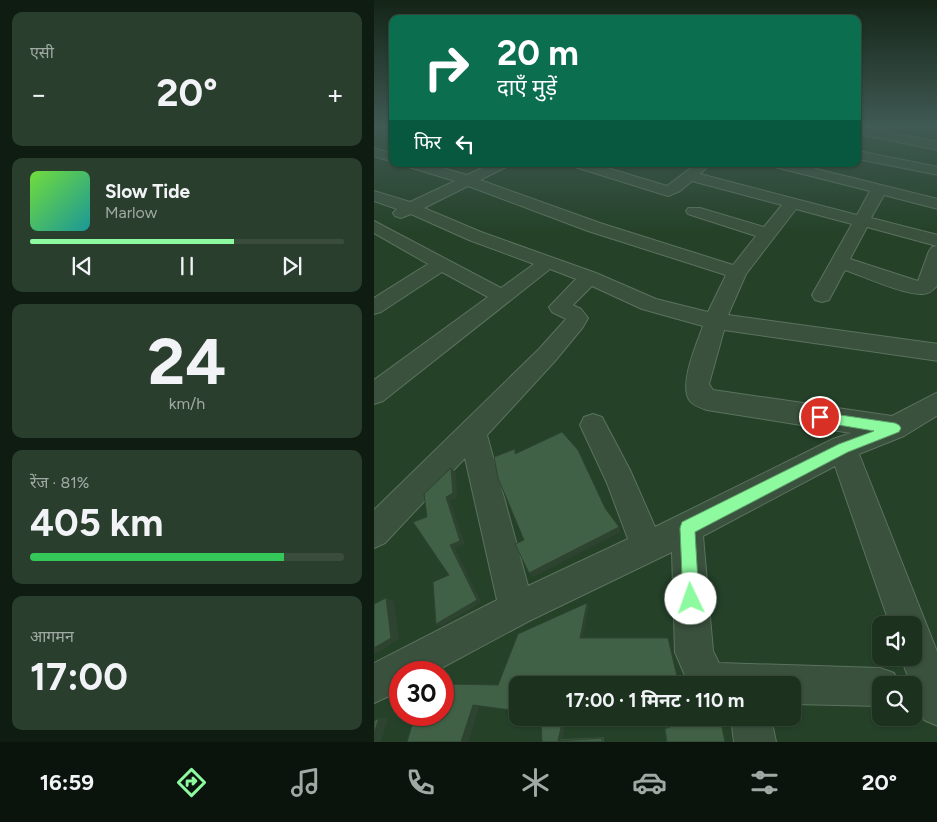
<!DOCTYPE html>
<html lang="hi">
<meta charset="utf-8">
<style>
body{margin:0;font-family:Figtree,"Noto Sans Devanagari",sans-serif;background:#293e2c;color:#f1f3f6;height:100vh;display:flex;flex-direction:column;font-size:19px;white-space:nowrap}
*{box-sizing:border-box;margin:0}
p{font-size:16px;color:#a0aaa4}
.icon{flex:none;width:28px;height:28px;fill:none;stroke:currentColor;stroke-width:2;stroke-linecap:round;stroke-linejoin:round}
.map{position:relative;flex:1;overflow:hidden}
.side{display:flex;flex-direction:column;gap:12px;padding:12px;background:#0f1c11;width:374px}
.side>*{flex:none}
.guide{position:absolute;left:15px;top:15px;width:472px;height:152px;border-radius:10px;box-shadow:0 1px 4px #0004,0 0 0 1px #3a4d3d;background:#0b6e4f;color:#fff;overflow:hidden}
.fabs{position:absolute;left:498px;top:616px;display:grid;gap:10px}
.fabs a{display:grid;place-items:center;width:50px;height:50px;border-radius:10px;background:#1c321f;box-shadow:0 1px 4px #0004,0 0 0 1px #3a4d3d;font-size:25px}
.speed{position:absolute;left:15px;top:661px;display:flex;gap:10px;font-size:25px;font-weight:700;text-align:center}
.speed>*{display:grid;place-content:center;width:65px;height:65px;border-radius:50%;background:#1c321f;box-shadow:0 1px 4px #0004,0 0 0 1px #3a4d3d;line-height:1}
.speed .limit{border:8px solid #d22;background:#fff;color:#111}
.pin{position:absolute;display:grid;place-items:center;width:42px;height:42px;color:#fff;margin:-21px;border:2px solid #fff;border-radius:50%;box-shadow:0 1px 5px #0007}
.me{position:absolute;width:55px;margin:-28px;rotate:357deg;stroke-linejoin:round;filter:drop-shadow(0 0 4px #0008)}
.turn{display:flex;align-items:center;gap:18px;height:105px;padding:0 25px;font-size:22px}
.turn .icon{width:65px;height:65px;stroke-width:2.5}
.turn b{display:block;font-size:35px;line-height:42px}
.then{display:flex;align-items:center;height:48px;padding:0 25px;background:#0003;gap:10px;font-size:19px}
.big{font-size:38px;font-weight:700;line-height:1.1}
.side .card{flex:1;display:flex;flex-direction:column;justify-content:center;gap:8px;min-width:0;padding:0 18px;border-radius:10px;background:#293e2c}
.side .dial{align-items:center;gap:0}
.dial b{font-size:65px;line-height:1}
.song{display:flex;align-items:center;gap:15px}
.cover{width:60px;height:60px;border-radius:8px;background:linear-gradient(135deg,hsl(100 70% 55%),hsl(180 70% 35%))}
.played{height:5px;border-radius:2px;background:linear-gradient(90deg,#8dfaa0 65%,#3a4d3d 65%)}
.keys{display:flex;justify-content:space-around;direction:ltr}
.heat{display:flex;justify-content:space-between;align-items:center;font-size:28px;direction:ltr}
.charge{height:8px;border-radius:4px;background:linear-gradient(90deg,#34c759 81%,#3a4d3d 0)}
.trip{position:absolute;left:135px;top:676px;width:292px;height:50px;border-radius:10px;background:#1c321f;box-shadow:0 1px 4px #0004,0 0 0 1px #3a4d3d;font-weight:700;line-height:50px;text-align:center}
.tabs{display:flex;height:80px;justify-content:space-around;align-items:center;background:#0b140c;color:#a0aaa4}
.tabs .icon{width:35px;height:35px}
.tabs .current{color:#8dfaa0}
.tabs b{font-size:22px;color:#f1f3f6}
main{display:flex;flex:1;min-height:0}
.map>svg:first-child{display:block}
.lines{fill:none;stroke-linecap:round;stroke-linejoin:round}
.minor-casing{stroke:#5b725e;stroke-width:2}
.minor{fill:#3a513d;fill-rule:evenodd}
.wall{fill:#38533c}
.shaded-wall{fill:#2e4431}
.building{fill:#416146;stroke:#2e4431}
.route{fill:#8dfaa0;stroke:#5ca268}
</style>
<main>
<section class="side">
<div class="card"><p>एसी</p>
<div class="heat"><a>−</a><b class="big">20°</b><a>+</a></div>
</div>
<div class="card">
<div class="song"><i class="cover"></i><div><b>Slow Tide</b><p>Marlow</p></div></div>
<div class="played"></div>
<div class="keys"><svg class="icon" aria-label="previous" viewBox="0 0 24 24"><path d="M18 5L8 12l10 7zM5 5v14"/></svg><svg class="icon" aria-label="pause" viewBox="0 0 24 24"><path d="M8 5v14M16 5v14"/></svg><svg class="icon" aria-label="next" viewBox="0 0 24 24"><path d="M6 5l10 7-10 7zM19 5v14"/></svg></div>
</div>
<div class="card dial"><b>24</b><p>km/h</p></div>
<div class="card"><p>रेंज · 81%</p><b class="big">405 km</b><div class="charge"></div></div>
<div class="card"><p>आगमन</p><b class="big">17:00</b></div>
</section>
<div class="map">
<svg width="564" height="742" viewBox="0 0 564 742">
<rect width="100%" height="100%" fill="#254229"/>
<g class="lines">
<!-- minor casing -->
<g class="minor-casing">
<path id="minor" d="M484,126L564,142V150L484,134Z
M0,148L19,154V162L0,156Z
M484,151L564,167V175L484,159Z
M33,164H54L93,175L117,164H134L132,167L106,180L226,223L359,265L382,236L314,214L312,211L314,208H326L390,227L408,205L318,181L306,191L294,196L201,167L199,164H220L293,186L317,168L318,164H327L332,168L326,174L483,215L496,191L401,167L399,164H422L564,199V209L510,195L497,218L564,235V284C560,290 555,294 548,294C530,295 489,276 471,270L455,300L448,302L441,300L438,295L478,224L422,209L372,274L354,315L564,344V361L350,330L335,384L339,390L518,416L564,392V415L530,436L485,454L564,654V726L550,720L527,658H539V625H516L461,466L329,536L339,651L345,663L506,668L520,673L525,685H506V706L419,704V685H315L301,652L298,552L155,621L60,672H26V691L0,703V663L123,600L91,458L11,543L0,548V510L165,349L192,319L178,312L175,307L202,279L176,269L9,401L0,404V380L114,297L68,272L7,312L0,314V298L54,264L0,233V221L127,288L160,264L95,240L37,214L27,218L21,216L19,213L23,209L0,201V191L36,202L81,181L35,167ZM94,186L214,231L352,275L334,312L282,299L222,273L107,232L50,208ZM493,227L563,246L558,247L555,251L544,281L476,259ZM218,286L268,309L329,326C323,343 304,386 316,401C320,406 327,408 333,410L477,433L459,439L281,527L256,470L228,417L219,414L210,417L206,425L233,483L254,539L154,586L113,435L181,361L209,327L214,318L207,309L199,305Z
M357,718H397L402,742H360Z"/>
</g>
<!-- minor -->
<use href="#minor" class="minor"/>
</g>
<!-- wall -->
<path class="wall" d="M167,718H192L188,739L230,737V742H168Z
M313,718H346L292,742L291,728Z"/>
<!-- shaded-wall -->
<path class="shaded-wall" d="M77,468L82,473L83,498L76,501L91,544L81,548L107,602L68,626L62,624L103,600L76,545L72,497Z
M245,527L246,532L159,577L155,573Z
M12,598L20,601L25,639L0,655V648Z
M213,603L215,606L208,640L206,638Z
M99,705H106L94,742H87Z
M5,718H14L7,742H0V734Z
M189,718H192L188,739L184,741Z"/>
<!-- building -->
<path class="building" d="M188,432L204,450L231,508L245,527L155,573L141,544L150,540L124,478L120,457L141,449V454Z
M77,468L79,493L72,497L86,541L76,545L103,600L62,624L59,582L75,575L39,522L53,517L50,494Z
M12,598L17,638L0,648V604Z
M213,603L206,638H294L305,685H144V711L99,705L87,742H33L41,715H69V684L124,685L144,634Z
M5,718L0,734V721Z
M167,718H189L184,741L228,738V742H168Z
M317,718H346L351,742H293L291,729Z"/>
<!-- sky -->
<linearGradient id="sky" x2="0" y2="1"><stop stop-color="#142417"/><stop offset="0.55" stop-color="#405a54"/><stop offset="1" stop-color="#405a54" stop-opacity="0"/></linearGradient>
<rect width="564" height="230" fill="url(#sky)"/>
<!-- route -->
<path class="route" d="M446,412L521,423L525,425L527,428L525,432L474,452L321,532L325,599L323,604L317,607L311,604L309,599L306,528L308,522L465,444L500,431L441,421L440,417L441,413Z"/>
</svg>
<div class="fabs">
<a><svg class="icon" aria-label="sound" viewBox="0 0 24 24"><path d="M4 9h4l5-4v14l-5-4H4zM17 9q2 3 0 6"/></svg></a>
<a><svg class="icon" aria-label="search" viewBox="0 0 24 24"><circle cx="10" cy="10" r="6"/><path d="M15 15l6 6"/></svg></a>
</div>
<div class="speed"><div class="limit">30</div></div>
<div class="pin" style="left:446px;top:417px;background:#d93025"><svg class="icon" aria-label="arrive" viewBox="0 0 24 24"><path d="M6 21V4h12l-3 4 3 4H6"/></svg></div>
<svg class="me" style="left:317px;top:599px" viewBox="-20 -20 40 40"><circle r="19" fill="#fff"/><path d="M0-13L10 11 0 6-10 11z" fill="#8dfaa0"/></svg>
<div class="trip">17:00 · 1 मिनट · 110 m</div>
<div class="guide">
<div class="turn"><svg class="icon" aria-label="right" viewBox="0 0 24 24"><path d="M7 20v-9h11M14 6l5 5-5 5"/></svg><div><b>20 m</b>दाएँ मुड़ें</div></div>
<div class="then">फिर<svg class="icon" aria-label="left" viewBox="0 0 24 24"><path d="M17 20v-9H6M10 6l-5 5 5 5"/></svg></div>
</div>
</div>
</main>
<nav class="tabs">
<b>16:59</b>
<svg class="icon current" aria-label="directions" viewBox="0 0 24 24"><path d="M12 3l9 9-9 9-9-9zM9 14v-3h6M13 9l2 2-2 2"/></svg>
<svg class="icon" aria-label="music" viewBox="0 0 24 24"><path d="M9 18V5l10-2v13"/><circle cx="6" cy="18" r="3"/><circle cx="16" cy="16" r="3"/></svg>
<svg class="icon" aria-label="phone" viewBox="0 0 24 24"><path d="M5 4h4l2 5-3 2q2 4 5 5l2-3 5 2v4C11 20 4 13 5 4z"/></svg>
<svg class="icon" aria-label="climate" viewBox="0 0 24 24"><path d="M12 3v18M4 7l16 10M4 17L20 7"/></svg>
<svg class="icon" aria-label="car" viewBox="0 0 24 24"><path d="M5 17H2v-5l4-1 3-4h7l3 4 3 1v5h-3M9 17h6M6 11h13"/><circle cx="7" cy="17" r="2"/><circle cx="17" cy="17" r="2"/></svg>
<svg class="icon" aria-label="filters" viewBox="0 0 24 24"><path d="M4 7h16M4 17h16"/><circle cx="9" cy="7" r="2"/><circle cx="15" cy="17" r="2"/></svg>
<b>20°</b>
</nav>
